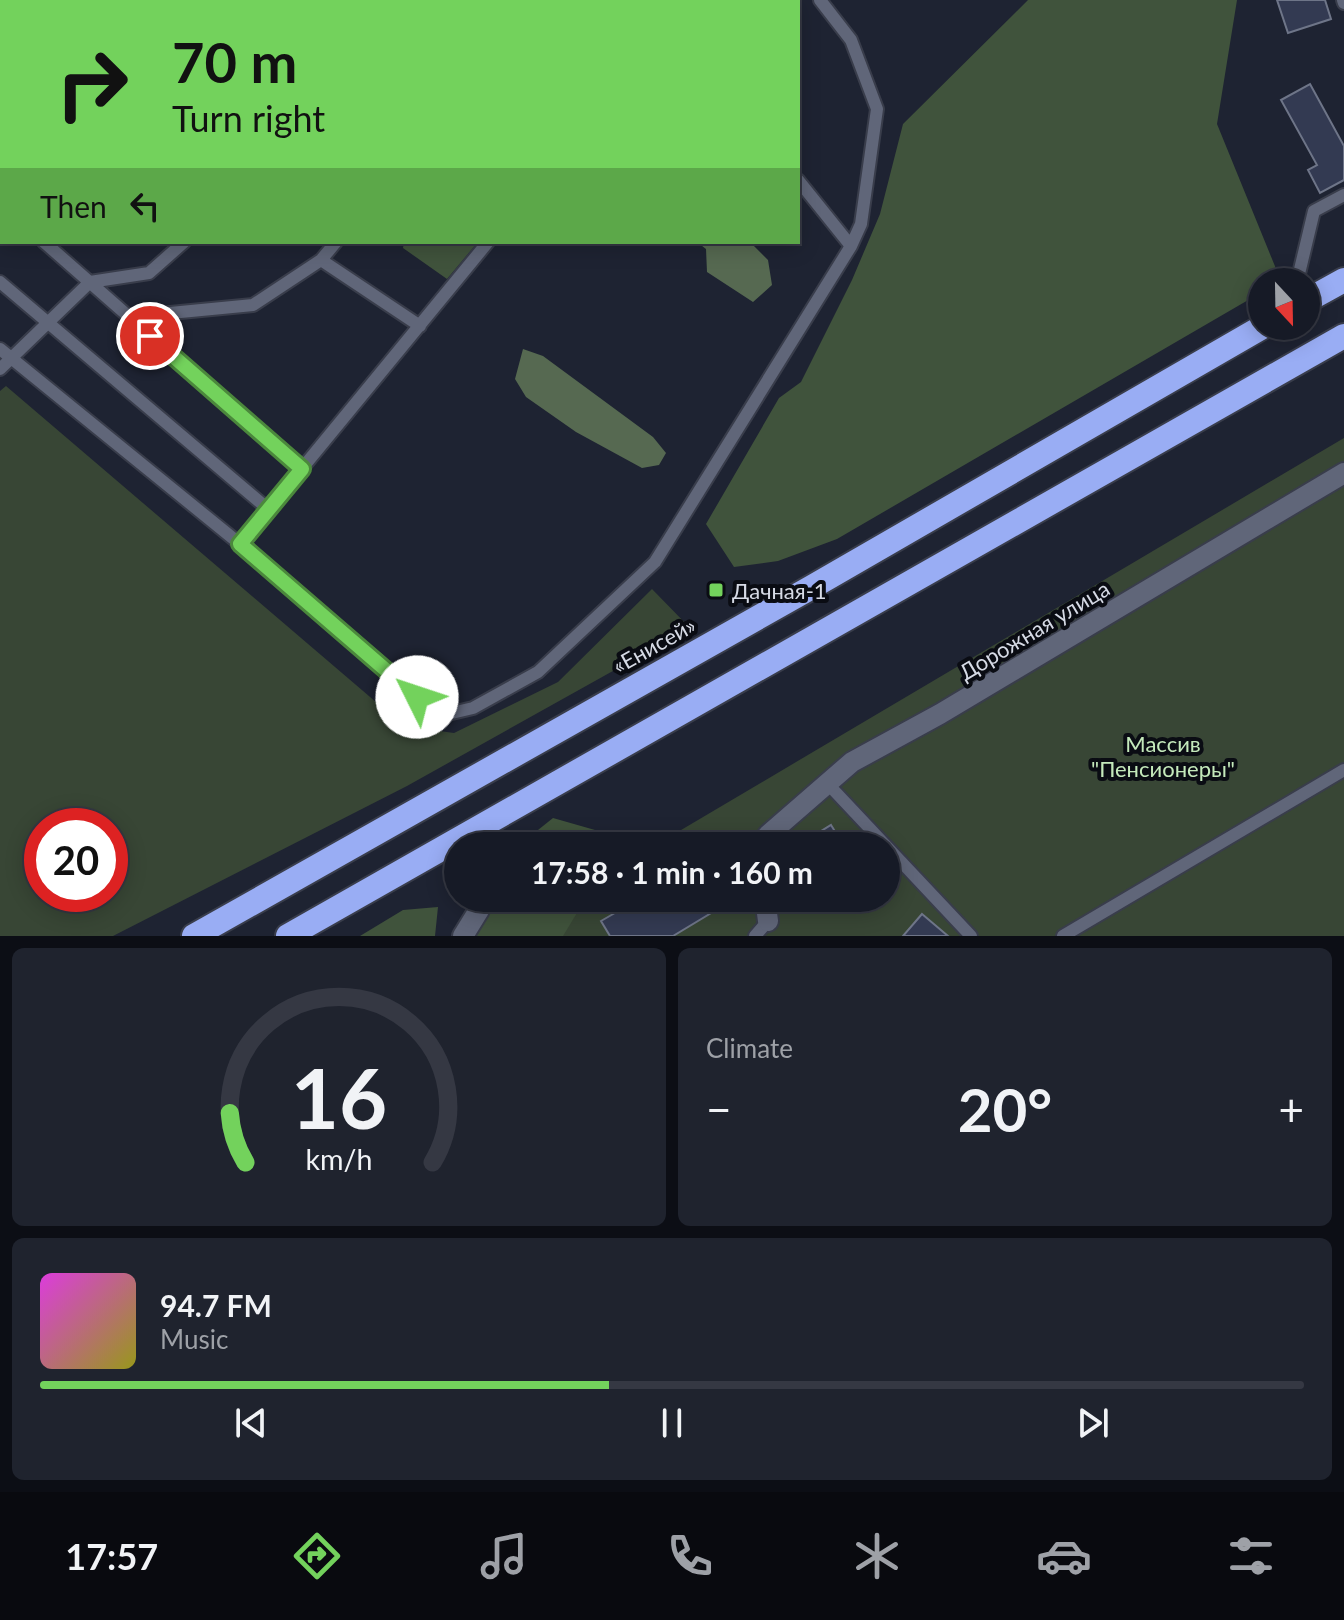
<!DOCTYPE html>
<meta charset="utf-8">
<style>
body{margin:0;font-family:Lato,sans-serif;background:#1f232e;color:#f1f3f6;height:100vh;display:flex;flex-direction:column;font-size:30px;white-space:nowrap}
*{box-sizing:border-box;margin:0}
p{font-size:26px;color:#9ea1a7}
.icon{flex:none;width:44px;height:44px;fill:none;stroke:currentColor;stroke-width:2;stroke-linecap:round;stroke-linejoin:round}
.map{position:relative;height:936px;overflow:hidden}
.sheet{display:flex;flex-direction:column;gap:12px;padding:12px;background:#0c0e15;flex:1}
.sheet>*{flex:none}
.hud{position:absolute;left:0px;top:0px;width:800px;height:244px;box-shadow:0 4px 20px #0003,0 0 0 2px #353843;background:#73d25c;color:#111;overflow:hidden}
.needle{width:52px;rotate:158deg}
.tools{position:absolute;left:1248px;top:268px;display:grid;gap:16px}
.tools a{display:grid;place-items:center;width:72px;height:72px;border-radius:50%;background:#161a26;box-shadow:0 4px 20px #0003,0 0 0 2px #353843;font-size:40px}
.speed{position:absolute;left:24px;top:808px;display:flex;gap:16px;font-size:40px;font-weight:700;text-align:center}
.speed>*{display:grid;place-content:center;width:104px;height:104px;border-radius:50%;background:#161a26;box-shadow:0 4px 20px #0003,0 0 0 2px #353843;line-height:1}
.speed .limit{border:12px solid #d22;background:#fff;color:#111}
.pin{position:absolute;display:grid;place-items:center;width:68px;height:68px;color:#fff;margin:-34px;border:4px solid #fff;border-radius:50%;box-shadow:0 2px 8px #0007}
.me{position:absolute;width:88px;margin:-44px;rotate:311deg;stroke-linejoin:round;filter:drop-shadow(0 0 6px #0008)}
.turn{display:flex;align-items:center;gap:28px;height:168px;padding:0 40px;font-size:36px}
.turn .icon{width:104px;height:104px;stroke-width:2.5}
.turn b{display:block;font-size:56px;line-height:68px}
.then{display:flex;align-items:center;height:76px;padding:0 40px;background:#0003;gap:16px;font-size:30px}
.big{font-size:60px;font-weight:700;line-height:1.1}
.sheet .tile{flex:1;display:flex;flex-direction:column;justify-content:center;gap:12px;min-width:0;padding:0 28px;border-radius:12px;background:#1f232e}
.sheet .dial{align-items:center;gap:0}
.dial svg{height:208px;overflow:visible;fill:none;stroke:#353843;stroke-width:7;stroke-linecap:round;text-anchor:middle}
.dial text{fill:#f1f3f6;stroke:none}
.song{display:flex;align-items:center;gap:24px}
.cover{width:96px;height:96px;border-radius:12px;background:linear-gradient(135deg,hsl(300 70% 55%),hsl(60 70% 35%))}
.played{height:8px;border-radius:4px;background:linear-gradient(90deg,#73d25c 45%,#353843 45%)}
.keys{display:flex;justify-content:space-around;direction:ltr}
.heat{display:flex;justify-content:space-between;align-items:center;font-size:44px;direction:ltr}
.sheet .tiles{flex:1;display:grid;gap:12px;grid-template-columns:1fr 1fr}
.tile:last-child{grid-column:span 2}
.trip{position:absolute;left:444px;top:832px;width:456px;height:80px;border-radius:40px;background:#161a26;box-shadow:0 4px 20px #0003,0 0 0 2px #353843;font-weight:700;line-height:80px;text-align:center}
.dock{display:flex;height:128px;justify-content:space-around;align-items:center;background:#090a0f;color:#9ea1a7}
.dock .icon{width:56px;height:56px}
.dock .active{color:#73d25c}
.dock b{font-size:36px;color:#f1f3f6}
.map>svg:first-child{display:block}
.green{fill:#384635;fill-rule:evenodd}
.forest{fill:#40533c}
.water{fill:#566951}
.building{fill:#333a52;stroke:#6e7588;stroke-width:2}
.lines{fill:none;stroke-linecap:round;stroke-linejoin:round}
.lane-casing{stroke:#393d4b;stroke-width:16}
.street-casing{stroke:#393d4b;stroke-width:24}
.highway-casing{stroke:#393d4b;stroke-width:28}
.lane{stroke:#606679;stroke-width:12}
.street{stroke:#606679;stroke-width:20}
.highway{stroke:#99adf4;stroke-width:24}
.route-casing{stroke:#4b883c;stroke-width:20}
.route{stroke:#73d25c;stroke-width:14}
.poi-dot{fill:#73d25c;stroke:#0a0c13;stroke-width:3}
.labels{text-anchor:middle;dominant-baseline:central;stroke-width:8;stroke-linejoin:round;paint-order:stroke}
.poi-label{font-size:22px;fill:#d6dae5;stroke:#0a0c13;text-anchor:start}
.street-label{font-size:22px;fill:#d6dae5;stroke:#0a0c13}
.park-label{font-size:22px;fill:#c4e9bb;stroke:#0a0c13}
</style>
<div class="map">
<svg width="1344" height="936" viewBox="0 0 1344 936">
<rect width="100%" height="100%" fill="#1e2332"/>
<!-- green -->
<path class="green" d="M6,386L404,726L454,733L558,682L652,589L690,628L407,786L113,936H0V391ZM42,826H110V894H42Z
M1344,438V936H561L584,898H886V846H654Z"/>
<!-- forest -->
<path class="forest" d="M1028,0H1237L1217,124L1281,281L1262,282V292L837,539L778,561L734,567L706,524L779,398L801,382L852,280L880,214L903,124Z
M404,242H478L447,279L403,248Z
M553,818L609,834L607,846H518Z
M492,898H586L563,936H476Z
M438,907L435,936H360L403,910Z"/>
<!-- water -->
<path class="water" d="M697,242H750L768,260L772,285L753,302L707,272L706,249Z
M523,349L543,356L653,437L666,453L659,465L642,468L576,432L526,397L515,379Z"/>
<!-- building -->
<path class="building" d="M1277,0H1325L1331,19L1288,33Z
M1310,84L1344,146V180L1320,193L1308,170L1317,165L1281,100Z
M831,825L844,846H797Z
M641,898H736L673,936H610L601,921Z
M922,914L948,936H903Z"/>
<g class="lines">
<!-- lane casing -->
<g class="lane-casing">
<path id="lane" d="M582,0L584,2
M1343,0L1344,3
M168,2L171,0
M439,2L441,0
M525,2L527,0
M687,2L689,0
M798,180L851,246
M0,203L2,205
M44,242L302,469
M321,260L420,326
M0,282L268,509
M1297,282L1314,211L1344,195
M129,317L253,305L321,260L336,242
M0,349L240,544L439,716L473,708L538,672L655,562L851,246L861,224L877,109L851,40L820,0
M0,369L90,282L149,273L184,242
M240,544L488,242
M827,783L971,936
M755,936L768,921
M1063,936L1344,770"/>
</g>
<!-- street casing -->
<g class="street-casing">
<path id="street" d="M765,846L768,835L852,762L940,714L1344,473
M765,898L768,921
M463,936L479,910V898"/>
</g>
<!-- highway casing -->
<g class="highway-casing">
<path id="highway" d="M1306,301L1344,280
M194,936L812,587L1264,326
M288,936L1344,336"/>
</g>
<!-- lane -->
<use href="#lane" class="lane"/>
<!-- street -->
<use href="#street" class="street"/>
<!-- highway -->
<use href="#highway" class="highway"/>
</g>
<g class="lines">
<!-- route casing -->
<g class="route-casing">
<path id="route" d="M150,336L302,469L240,544L417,697"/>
</g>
<!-- route -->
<use href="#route" class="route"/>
</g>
<!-- markers -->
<rect class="poi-dot" x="708" y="582" width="16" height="16" rx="4"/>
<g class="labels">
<!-- poi labels -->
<g class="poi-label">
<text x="732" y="590">Дачная-1</text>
</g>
<!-- street labels -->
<g class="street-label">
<text transform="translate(1034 630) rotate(-31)">Дорожная улица</text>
<text transform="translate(654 645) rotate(-29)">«Енисей»</text>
</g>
<!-- park labels -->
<g class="park-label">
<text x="1163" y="743">Массив<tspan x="1163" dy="25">"Пенсионеры"</tspan></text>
</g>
</g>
</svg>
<div class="tools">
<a><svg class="needle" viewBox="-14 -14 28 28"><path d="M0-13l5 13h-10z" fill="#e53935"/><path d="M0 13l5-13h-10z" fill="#9ea1a7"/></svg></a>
</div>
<div class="speed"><div class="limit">20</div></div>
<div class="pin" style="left:150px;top:336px;background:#d93025"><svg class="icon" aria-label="arrive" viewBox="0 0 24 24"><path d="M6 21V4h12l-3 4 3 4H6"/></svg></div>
<svg class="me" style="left:417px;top:697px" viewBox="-20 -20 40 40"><circle r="19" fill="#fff"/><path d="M0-13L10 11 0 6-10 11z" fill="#73d25c"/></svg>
<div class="trip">17:58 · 1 min · 160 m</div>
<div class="hud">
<div class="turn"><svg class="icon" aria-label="right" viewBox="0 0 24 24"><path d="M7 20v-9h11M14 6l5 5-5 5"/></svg><div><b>70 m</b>Turn right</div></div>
<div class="then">Then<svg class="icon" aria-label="left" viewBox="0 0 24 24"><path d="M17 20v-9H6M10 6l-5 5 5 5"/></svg></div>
</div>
</div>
<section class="sheet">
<div class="tiles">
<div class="tile dial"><svg viewBox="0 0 100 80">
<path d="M14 69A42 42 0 1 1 86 69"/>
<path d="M14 69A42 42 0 0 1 8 50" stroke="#73d25c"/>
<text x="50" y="56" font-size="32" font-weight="700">16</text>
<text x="50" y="72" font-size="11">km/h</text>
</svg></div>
<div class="tile"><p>Climate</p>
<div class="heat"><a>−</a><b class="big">20°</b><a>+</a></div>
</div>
<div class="tile">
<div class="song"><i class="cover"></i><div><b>94.7 FM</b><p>Music</p></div></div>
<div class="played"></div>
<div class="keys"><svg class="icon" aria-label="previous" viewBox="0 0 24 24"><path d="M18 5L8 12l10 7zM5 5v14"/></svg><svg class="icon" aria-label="pause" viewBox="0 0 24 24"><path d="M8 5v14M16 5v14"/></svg><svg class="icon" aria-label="next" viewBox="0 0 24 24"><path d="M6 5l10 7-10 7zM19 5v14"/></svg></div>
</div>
</div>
</section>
<nav class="dock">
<b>17:57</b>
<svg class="icon active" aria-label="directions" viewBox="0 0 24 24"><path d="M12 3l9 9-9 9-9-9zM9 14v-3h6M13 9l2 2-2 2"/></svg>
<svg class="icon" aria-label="music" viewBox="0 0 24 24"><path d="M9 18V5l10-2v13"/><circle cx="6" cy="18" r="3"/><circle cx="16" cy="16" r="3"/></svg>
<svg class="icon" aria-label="phone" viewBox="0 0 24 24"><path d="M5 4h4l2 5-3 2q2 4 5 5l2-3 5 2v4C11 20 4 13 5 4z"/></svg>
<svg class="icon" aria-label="climate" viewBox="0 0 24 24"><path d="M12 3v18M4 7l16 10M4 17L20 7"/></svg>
<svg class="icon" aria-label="car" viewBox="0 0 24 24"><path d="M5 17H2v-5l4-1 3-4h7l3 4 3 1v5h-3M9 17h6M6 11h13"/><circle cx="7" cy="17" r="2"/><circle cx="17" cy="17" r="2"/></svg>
<svg class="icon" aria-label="filters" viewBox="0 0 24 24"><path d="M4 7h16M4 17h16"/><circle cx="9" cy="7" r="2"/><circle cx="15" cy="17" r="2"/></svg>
</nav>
